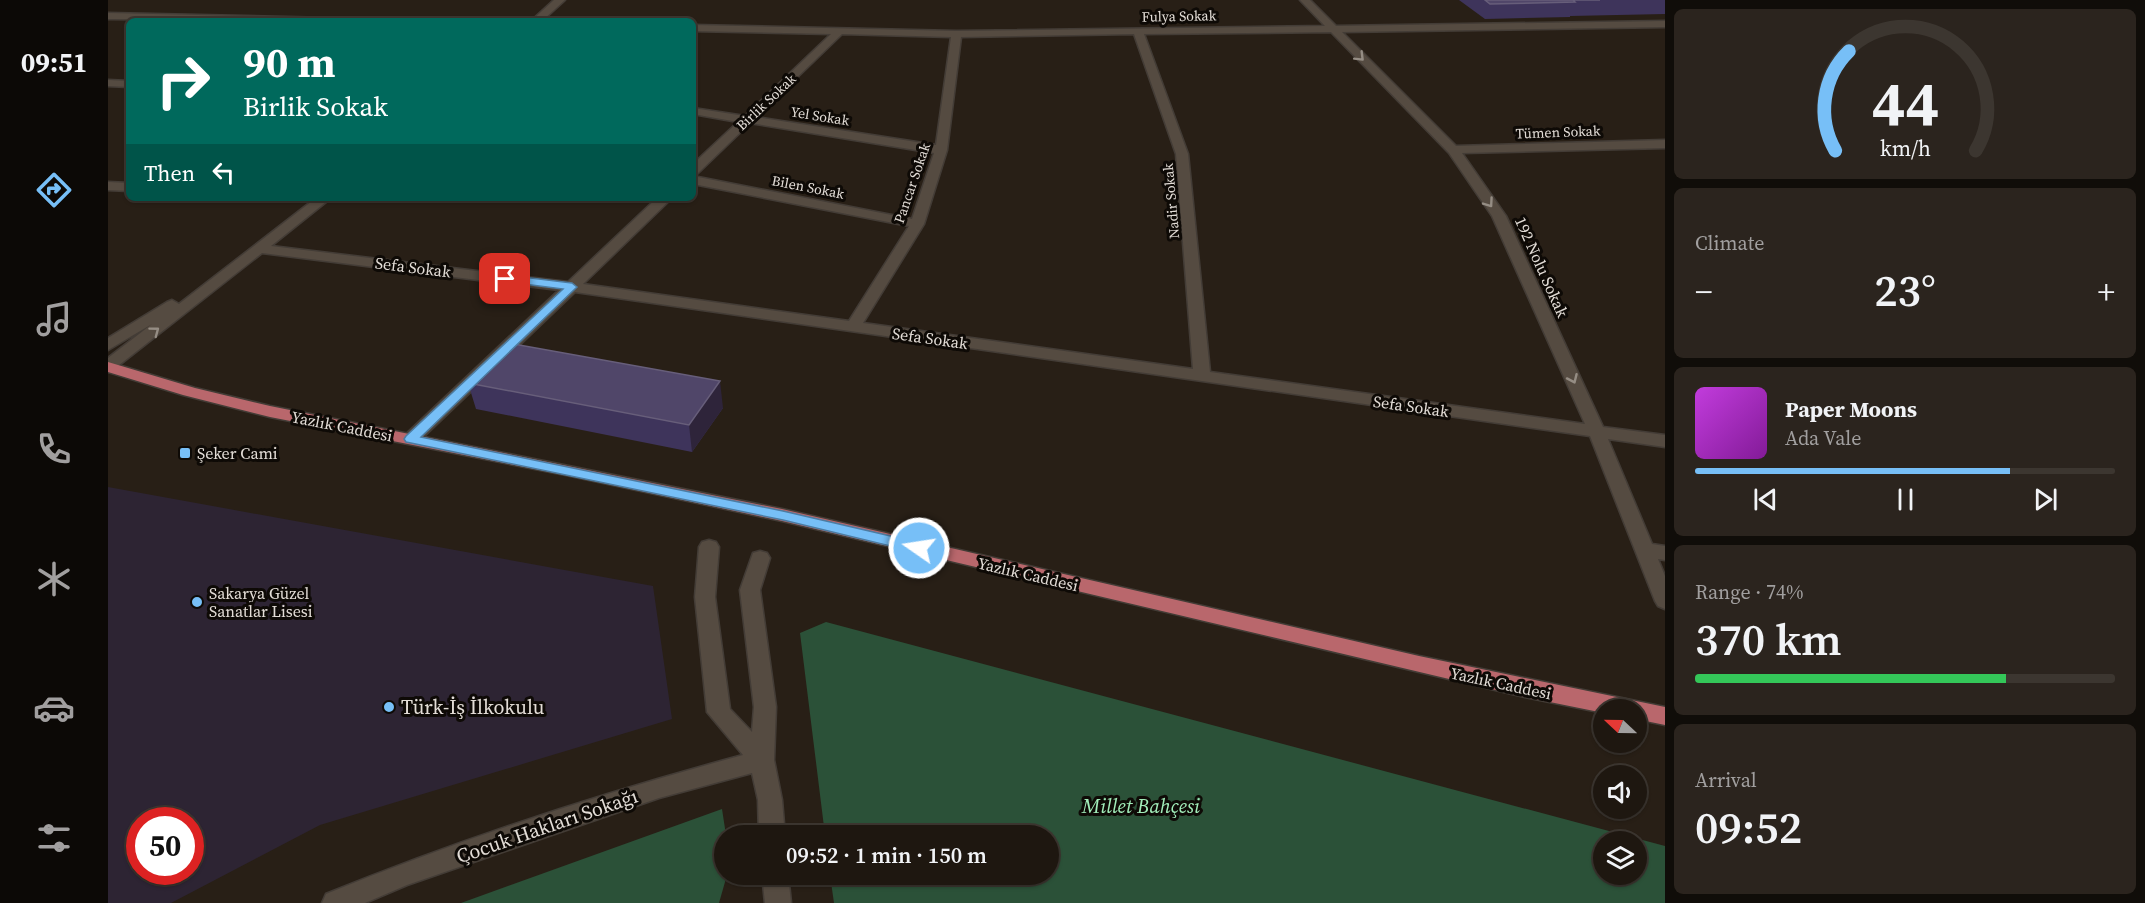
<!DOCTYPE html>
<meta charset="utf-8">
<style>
body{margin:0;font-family:"Source Serif 4",serif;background:#2b241e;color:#f1f3f6;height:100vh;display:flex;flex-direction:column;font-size:22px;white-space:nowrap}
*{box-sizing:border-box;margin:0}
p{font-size:20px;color:#a19f9f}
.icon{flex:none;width:33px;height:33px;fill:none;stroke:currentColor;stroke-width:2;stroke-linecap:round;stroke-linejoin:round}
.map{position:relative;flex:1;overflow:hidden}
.panel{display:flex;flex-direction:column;gap:9px;padding:9px;background:#100d09;width:480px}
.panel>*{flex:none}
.hud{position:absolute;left:18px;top:18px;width:570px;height:183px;border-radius:9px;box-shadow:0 2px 4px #0004,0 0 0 2px #3c3630;background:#00695c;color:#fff;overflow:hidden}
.needle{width:39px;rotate:292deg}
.tools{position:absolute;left:1485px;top:699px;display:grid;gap:12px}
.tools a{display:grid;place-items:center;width:54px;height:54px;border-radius:50%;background:#1e1710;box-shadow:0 2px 4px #0004,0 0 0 2px #3c3630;font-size:30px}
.speed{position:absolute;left:18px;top:807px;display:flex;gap:12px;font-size:30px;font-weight:700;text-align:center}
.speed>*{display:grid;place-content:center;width:78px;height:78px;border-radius:50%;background:#1e1710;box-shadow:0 2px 4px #0004,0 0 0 2px #3c3630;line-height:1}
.speed .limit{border:9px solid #d22;background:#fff;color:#111}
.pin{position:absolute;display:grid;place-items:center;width:51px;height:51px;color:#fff;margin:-26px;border-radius:12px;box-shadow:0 3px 9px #0006}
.me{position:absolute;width:66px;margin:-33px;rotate:283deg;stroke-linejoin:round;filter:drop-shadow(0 0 4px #0008)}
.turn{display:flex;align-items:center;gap:21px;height:126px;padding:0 18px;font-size:27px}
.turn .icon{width:78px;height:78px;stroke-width:2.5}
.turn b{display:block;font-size:42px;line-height:51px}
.then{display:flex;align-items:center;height:57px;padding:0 18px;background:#0003;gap:12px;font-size:22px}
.big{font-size:45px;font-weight:600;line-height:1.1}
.panel .widget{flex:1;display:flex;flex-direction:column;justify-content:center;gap:9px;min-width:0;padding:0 21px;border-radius:9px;background:#2b241e}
.panel .dial{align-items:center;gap:0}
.dial svg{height:156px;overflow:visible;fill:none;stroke:#3c3630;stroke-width:7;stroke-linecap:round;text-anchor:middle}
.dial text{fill:#f1f3f6;stroke:none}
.song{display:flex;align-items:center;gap:18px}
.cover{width:72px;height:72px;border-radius:9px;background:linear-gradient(135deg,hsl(290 70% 55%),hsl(290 70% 35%))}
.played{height:6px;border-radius:3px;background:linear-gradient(90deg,#77bff7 75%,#3c3630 75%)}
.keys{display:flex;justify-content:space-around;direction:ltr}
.heat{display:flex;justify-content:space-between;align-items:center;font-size:33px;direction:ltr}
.charge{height:9px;border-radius:4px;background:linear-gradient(90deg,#34c759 74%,#3c3630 0)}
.trip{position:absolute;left:606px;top:825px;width:345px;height:60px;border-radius:30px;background:#1e1710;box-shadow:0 2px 4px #0004,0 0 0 2px #3c3630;font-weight:600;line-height:60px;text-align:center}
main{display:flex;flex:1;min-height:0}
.tab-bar{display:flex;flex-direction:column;width:108px;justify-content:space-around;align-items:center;background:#0c0906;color:#a19f9f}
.tab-bar .icon{width:42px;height:42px}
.tab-bar .on{color:#77bff7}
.tab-bar b{font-size:27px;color:#f1f3f6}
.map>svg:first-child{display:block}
.education{fill:#2d2433;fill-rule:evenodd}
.green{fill:#2b5138;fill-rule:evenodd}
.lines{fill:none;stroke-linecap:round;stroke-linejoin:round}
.minor-casing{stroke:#433c36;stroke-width:3}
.major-casing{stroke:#433c36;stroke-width:3}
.minor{fill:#554b41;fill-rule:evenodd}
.major{fill:#b9676c;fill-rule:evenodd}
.wall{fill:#3e345b}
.shaded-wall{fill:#2e243a}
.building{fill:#504669;stroke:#675e7a;stroke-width:1.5}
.oneway{stroke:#958d84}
.route{fill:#77bff7;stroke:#4d7ca1;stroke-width:1.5}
.poi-dot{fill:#77bff7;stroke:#0e0a06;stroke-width:2}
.labels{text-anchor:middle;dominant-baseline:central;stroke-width:6;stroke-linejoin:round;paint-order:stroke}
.far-street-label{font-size:14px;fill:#e3ddd7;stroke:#0e0a06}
.street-label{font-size:16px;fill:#e3ddd7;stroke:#0e0a06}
.poi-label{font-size:16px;fill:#e3ddd7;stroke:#0e0a06;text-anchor:start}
.near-poi-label{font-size:20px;fill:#e3ddd7;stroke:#0e0a06;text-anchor:start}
.near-park-label{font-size:20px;font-style:italic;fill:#a2eeba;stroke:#0e0a06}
.near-street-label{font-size:20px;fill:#e3ddd7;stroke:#0e0a06}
</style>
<main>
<nav class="tab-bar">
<b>09:51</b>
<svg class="icon on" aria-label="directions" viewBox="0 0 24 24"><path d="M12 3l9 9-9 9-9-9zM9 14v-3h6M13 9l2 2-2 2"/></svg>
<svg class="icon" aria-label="music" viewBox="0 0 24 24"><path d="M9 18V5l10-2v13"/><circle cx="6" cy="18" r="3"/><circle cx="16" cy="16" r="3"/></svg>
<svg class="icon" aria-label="phone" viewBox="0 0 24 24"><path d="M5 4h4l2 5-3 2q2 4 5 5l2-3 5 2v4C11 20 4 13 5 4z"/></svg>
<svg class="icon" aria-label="climate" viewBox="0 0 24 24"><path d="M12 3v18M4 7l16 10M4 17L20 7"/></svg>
<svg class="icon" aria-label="car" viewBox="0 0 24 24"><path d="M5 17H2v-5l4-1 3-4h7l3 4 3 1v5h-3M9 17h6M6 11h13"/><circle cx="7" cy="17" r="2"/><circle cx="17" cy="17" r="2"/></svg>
<svg class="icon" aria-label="filters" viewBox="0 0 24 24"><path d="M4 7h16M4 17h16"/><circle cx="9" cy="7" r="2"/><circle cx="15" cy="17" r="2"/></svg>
</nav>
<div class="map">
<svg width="1557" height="903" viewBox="0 0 1557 903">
<rect width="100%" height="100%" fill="#281f16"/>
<!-- education -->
<path class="education" d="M0,487L545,586L564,719L212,825L63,903H0ZM32,820H82V872H32Z"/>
<!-- green -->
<path class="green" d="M718,622L1557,846V903H726L722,875L940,874V836L717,835L692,633ZM1496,842H1528V874H1496Z
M614,809L618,835L616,874L619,875L611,903H353Z"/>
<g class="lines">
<!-- minor casing -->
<g class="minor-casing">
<path id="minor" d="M446,0H457L434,21H423Z
M1192,0H1202L1228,26L1557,21V27L1234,32L1348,146L1557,140V148L1354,153L1398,216L1495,427L1557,435V447L1500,439L1544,544L1557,546V560L1550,559L1557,576V609L1550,606L1547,601L1482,436L467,292L309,443H297L294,439L297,435L451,290L154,253L6,369L0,371V358L44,324L0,350V338L59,302L64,300L71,304L208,198H223L163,246L460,282L549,198H564L475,284L741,321L801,226L585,184V176L804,219L826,153L642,123L589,174L585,175V164L630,122L585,114V108L637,116L723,34L585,31V25L848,31L1217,26ZM1223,32L1341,153L1384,216L1477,424L1102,372L1080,154L1036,34ZM734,34L843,37L828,145L648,117ZM1026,34L1068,154L1085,369L755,323L816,224L839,150L853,37Z
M0,13L222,18L227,21L0,19Z
M0,80L21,81V87L0,86Z
M0,182L21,183V191L0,190Z
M601,540L608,542L611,547L607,597L622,709L644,732L646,707L632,590L645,553L652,551L659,553L662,558L652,590L668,707L666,760L674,800L677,836H651L650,800L644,773L551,798L299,885L257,903H214L218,894C353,839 494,793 635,755L599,712L587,597L591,547L594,542Z
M654,874H680L683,903H657Z"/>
</g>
<!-- major casing -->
<g class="major-casing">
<path id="major" d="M0,362L87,388L162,406L674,509L1311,656L1557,707V725L1528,719V710H1496V713L1417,697L674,521L458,475L162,417L75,395L0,372Z"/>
</g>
<!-- minor -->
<use href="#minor" class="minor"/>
<!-- major -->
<use href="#major" class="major"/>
</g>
<!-- wall -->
<path class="wall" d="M1351,0H1557V14L1462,16V17L1377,19Z
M360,383L615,408L584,452L368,409Z"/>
<!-- shaded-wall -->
<path class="shaded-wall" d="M612,381L615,408L584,452L581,425Z"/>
<!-- building -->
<path class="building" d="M1377,0H1492H1465L1467,2L1382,4Z
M400,343L612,381L581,425L360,383Z"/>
<!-- one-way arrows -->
<defs><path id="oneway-chevron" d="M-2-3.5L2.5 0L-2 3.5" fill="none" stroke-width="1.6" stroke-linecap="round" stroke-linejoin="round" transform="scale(1.5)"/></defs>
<g class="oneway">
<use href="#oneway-chevron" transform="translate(1252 57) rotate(45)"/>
<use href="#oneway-chevron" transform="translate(1381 203) rotate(55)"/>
<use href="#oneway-chevron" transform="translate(47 331) rotate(-37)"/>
<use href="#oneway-chevron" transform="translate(1465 379) rotate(66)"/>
</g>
<!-- route -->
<path class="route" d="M397,275L464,283L469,287L313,437L675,511L817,544L819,548L817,552L811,553L675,520L298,442L296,439L298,436L455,289L393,281V276Z"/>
<!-- markers -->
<g class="poi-dot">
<rect x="71" y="447" width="12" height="12" rx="3"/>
<circle cx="89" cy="602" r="6"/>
<circle cx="281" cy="707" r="6"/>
</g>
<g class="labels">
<!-- far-street labels -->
<g class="far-street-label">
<text transform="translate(1071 16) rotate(-1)">Fulya Sokak</text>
<text transform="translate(658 102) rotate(-43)">Birlik Sokak</text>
<text transform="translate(712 116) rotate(9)">Yel Sokak</text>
<text transform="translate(1450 132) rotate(-2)">Tümen Sokak</text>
<text transform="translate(804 183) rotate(-71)">Pancar Sokak</text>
<text transform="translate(700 187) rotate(11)">Bilen Sokak</text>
<text transform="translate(1063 201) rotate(-95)">Nadir Sokak</text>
</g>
<!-- street labels -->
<g class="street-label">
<text transform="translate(305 267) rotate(7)">Sefa Sokak</text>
<text transform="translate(1434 267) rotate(66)">192 Nolu Sokak</text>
<text transform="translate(822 338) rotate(8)">Sefa Sokak</text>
<text transform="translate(1303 406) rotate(8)">Sefa Sokak</text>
<text transform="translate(234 426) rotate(11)">Yazlık Caddesi</text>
<text transform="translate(920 574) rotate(13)">Yazlık Caddesi</text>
<text transform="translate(1393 683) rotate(12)">Yazlık Caddesi</text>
</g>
<!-- poi labels -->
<g class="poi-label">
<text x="89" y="453">Şeker Cami</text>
<text x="101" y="593">Sakarya Güzel<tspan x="101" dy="18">Sanatlar Lisesi</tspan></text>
</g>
<!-- near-poi labels -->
<g class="near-poi-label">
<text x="293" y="707">Türk-İş İlkokulu</text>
</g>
<!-- near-park labels -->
<g class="near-park-label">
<text x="1033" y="806">Millet Bahçesi</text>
</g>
<!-- near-street labels -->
<g class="near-street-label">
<text transform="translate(439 826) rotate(-19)">Çocuk Hakları Sokağı</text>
</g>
</g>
</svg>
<div class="tools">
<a><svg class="needle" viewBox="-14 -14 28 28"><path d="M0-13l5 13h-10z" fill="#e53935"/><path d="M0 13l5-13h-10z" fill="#a19f9f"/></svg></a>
<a><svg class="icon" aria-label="sound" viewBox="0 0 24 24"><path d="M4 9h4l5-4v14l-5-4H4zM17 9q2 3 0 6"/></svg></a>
<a><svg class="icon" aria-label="layers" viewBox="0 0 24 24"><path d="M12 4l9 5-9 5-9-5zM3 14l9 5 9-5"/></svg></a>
</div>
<div class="speed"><div class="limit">50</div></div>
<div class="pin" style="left:397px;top:279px;background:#d93025"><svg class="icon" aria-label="arrive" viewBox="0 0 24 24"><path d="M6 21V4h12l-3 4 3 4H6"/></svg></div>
<svg class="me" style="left:811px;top:548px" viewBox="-20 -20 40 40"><circle r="17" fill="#77bff7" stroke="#fff" stroke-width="3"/><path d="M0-11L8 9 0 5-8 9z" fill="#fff"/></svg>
<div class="trip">09:52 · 1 min · 150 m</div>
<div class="hud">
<div class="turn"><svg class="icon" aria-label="right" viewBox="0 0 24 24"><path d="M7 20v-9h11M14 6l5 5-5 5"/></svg><div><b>90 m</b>Birlik Sokak</div></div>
<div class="then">Then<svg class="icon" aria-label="left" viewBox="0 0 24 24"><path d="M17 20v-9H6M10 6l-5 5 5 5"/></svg></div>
</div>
</div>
<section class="panel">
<div class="widget dial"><svg viewBox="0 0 100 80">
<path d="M14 69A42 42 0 1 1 86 69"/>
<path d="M14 69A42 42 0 0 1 21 18" stroke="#77bff7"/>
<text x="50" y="56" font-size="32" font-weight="700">44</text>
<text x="50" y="72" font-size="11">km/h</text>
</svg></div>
<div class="widget"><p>Climate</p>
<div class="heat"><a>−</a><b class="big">23°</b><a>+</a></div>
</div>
<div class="widget">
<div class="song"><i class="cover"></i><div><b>Paper Moons</b><p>Ada Vale</p></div></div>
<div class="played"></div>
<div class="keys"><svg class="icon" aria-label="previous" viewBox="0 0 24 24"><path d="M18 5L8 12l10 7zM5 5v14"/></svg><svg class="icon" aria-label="pause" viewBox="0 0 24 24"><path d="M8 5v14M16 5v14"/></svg><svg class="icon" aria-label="next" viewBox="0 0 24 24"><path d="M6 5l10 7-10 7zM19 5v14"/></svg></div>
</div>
<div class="widget"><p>Range · 74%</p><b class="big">370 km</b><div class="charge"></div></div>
<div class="widget"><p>Arrival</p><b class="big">09:52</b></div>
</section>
</main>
